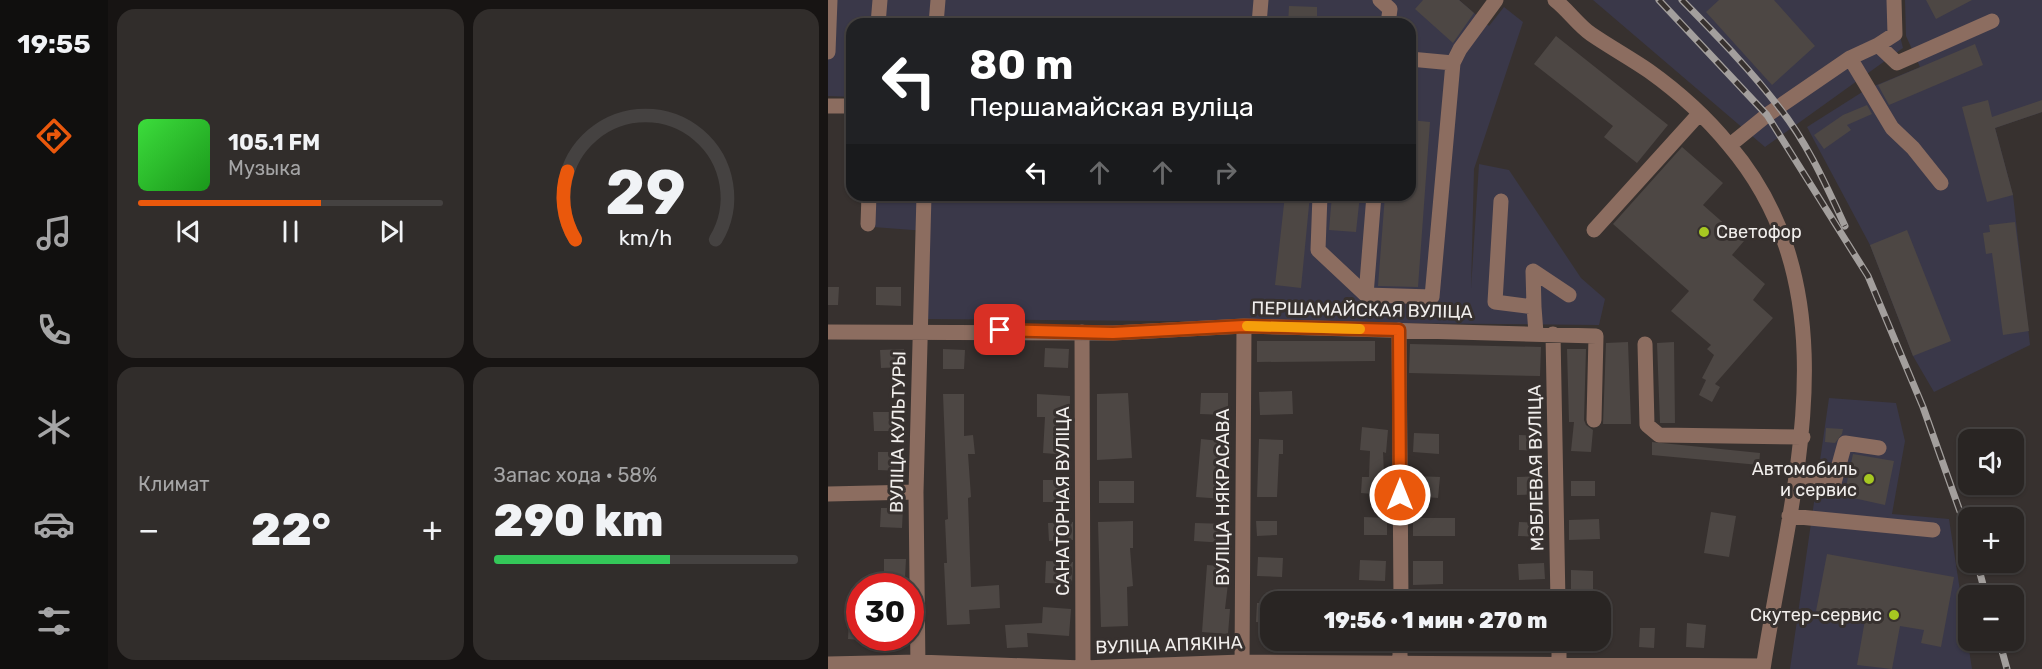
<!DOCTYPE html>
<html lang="ru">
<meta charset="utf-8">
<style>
body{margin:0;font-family:Rubik,sans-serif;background:#312d2b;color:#f1f3f6;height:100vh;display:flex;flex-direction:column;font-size:22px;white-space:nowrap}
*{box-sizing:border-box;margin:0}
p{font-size:20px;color:#a5a5a6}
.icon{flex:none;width:33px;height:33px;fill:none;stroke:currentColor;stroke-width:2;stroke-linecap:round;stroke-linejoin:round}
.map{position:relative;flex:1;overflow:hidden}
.sheet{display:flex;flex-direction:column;gap:9px;padding:9px;background:#171413;width:720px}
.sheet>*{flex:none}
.top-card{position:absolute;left:18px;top:18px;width:570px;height:183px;border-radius:18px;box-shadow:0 2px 4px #0004,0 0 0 2px #454241;background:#202124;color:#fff;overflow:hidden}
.buttons{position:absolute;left:1130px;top:429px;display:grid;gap:12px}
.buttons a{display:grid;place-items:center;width:66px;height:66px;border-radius:12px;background:#292523;box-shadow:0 2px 4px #0004,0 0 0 2px #454241;font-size:30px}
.speed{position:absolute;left:18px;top:573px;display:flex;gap:12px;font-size:30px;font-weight:700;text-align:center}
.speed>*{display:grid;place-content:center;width:78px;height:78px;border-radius:50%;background:#292523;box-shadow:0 2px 4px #0004,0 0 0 2px #454241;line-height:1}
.speed .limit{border:9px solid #d22;background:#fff;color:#111}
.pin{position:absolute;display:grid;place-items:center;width:51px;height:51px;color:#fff;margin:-26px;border-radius:12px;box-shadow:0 3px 9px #0006}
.me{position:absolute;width:66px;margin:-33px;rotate:0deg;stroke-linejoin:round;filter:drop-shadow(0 0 4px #0008)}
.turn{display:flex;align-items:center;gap:21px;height:126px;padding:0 24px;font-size:27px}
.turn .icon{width:78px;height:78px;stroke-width:2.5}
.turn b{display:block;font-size:42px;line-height:51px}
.lanes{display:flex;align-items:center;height:57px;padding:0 24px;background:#0003;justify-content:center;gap:30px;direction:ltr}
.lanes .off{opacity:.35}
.big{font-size:45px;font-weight:800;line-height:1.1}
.sheet .widget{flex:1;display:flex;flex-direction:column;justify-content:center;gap:9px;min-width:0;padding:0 21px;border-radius:18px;background:#312d2b}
.sheet .dial{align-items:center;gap:0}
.dial svg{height:156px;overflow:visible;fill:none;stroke:#454241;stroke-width:7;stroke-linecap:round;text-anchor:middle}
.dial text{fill:#f1f3f6;stroke:none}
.song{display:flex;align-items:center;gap:18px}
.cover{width:72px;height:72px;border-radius:9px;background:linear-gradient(135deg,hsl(120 70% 55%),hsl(120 70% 35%))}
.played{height:6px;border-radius:3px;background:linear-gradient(90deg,#ea580c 60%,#454241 60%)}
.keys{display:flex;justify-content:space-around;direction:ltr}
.heat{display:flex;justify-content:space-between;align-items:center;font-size:33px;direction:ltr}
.charge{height:9px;border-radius:4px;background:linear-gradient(90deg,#34c759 58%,#454241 0)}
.sheet .tiles{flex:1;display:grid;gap:9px;grid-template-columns:repeat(2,1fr)}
.trip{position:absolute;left:432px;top:591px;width:351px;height:60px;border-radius:18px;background:#292523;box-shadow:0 2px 4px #0004,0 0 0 2px #454241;font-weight:800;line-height:60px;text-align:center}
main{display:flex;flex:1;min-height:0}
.menu{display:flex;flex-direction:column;width:108px;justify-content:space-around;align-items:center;background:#100f0e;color:#a5a5a6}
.menu .icon{width:42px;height:42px}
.menu .active{color:#ea580c}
.menu b{font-size:27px;color:#f1f3f6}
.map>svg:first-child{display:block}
.industrial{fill:#3a3849}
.building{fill:#4d4744}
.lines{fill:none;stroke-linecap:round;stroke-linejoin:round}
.minor{stroke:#8c6d60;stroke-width:15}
.rail-casing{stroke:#a39f9d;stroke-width:7}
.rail{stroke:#37312f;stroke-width:4.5;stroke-dasharray:14;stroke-linecap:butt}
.route-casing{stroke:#983908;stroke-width:15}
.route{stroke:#ea580c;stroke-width:10}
.slow{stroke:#f59e0b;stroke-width:10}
.poi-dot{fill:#a6c821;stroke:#37312f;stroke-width:2}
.labels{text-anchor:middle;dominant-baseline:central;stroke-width:6;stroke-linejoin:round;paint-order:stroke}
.poi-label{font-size:18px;fill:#f1eeec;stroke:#37312f;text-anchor:end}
.street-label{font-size:18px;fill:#f1eeec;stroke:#37312f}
</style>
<main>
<nav class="menu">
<b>19:55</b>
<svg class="icon active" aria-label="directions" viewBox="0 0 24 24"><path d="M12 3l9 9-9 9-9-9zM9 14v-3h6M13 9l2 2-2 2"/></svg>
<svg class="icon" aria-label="music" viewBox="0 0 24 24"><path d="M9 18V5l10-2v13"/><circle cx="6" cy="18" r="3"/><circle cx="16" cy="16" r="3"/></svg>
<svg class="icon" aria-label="phone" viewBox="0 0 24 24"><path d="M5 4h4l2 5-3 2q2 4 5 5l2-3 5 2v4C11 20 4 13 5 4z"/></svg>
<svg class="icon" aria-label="climate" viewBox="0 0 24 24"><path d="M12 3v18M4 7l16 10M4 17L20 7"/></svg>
<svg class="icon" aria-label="car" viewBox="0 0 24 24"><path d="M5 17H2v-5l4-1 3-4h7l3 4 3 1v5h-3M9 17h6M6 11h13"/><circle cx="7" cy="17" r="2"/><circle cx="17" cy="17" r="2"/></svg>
<svg class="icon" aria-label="filters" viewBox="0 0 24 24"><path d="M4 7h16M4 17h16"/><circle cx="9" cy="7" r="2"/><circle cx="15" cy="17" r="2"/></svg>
</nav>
<section class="sheet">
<div class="tiles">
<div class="widget">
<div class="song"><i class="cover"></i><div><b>105.1 FM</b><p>Музыка</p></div></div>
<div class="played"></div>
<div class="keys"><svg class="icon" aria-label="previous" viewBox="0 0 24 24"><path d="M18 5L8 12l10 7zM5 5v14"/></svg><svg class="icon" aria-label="pause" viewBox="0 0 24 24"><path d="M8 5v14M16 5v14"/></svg><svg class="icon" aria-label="next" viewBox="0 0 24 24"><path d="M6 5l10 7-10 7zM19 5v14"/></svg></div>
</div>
<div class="widget dial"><svg viewBox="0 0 100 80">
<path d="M14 69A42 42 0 1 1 86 69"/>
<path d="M14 69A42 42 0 0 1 10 34" stroke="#ea580c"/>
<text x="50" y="56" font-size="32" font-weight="700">29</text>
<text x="50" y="72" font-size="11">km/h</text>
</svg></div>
<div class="widget"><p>Климат</p>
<div class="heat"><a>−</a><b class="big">22°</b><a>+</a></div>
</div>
<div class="widget"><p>Запас хода · 58%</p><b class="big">290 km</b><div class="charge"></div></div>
</div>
</section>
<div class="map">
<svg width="1214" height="669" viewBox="0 0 1214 669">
<rect width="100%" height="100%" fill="#37312f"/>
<!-- industrial -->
<path class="industrial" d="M0,0H631L661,26L676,7L695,22L646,169L643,289L651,164L681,170L753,278L777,299L771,325L99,319L98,231L45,227L47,195H582V24H24V97L0,96Z
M765,0H1063L1075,48L937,147Z
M1077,0H1214V112L1167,128L1185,195L1202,345L1106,392L1085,356L1042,245L979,127L1039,89L1092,67L1078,36Z
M1001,398L1068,403L1077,441L1064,514L1121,519L1144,669H962Z"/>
<!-- building -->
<path class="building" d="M595,0H631L646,13L625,43L587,9Z
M891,0H946L987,46L944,85L878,12Z
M1098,0H1144L1108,19Z
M461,6L489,7V24H460Z
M728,36L840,125L809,163L776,137L785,126L706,64Z
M1147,44L1155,65L1061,105L1050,85Z
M1160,100L1164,117L1214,100V112L1167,128L1185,195L1159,202L1134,107Z
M1039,105L1044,114L1019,125L1023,130L996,149L986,135L1015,115Z
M582,120L602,122L590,287L550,286L557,195H582Z
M854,147L895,183L875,205L916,241L904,255L937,284L925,300L945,318L887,384L892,387L884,402L871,395L878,380L874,378L886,355L879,349L883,345L843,311L861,291L785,224Z
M457,195H482L473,288L447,285Z
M504,195H532L528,232L501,230Z
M1187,222L1201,331L1175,335L1164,253L1158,254L1155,233L1162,232L1161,225Z
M1079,230L1123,341L1085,356L1042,245Z
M0,287H11L10,305H0Z
M48,287H73V306L48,305Z
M429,341H547V361L429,362Z
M800,342L803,424H775L778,343Z
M846,342L847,423H832L829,343Z
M582,344L713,347L712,376L581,373Z
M217,348L241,349L240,368L216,367Z
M76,349L77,367L53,368L52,350Z
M115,349L137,350L136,369H115Z
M739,349H758L756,420L758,425L765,430L763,452L743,451L746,422H741Z
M464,391L465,414L432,415L431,392Z
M300,393L304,458L269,460V394Z
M373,393H400V415L372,414Z
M115,394H136V436L145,435L147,454H140L143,497L140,498L143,587L171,585L172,608L141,610L142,624L119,625L116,563H119L117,520L120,519Z
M209,394L242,396L241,455L215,453L217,417H209Z
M45,412H76V431H46Z
M534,427L560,430L558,453L555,452L557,495L533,493L534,477H541L542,451L532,450Z
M998,428L1015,429L1014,434L1007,443L997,442Z
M586,433L611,434V454L585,452Z
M691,435L715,436L714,451L691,450Z
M373,439L402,442L396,499L368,497Z
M431,439L455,440V454H451L449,497H429Z
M824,442L932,453L931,465L824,455Z
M50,452H75V471L50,470Z
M1025,454L1066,461L1057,505L1016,496Z
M587,476L612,477L610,498L585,496Z
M716,476V494L689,495V477Z
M215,480H242V502H215Z
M271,481H306V503H271Z
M743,481H767V496H743Z
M53,508H75L74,528L52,527Z
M883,512L908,516L901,557L876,553Z
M536,517L559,518V535H536Z
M585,518H627V536H585Z
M771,519L772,539L741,540V520Z
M305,521V548H302L305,586L299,587L300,626L273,627L270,522Z
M428,521H449V535L429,536Z
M245,522V540L221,541L220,523Z
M691,522L717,523V537L690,536Z
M367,523L399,524L398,543L366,541Z
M999,554L1126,577L1113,647L1093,643L1096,630L1072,626L1064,669L1029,665L1037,620L988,611Z
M430,557L455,558L454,577L429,576Z
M56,559H78L77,578H56Z
M532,560L558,561L557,581L531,580Z
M218,561L245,562L244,584L217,583Z
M585,561H615V584L585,585Z
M716,563L717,579L691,580L690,564Z
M379,565L402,567L397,609H402L400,634L374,632Z
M743,570L765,571V590L743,589Z
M429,603H442V623L428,622Z
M215,607L243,609L241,636L199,633L200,647L179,648L177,625L214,623Z
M21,620H32V640L20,639Z
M859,623L878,625L876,648L858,647Z
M812,628H827L826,648L811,647Z"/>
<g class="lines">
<!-- minor -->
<path class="minor" d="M552,0L562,9L560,24
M727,0C740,10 750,25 763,34C782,47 802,58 821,71C849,91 879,118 901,145C1029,296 961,496 935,669
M50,24L52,0
M108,24L110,0
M431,24L433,0
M1050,45L1069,63L1164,21
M0,52L2,0
M1022,58L1050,45L1067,34L1066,0
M625,63L632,49L668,0
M0,106H24
M902,145L939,115L1022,58L1064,128L1085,148L1113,183
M492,195L490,250L538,295L604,297L625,63L582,59
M673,201L667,302L706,307L708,333
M40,224L41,195
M766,230L871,114
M538,295L546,195
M706,307L705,271L741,295
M571,330L573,602
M0,332L285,333L416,326L768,336L766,420
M254,332L255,669
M725,334L730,602
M817,344L819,425L831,435L975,437
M968,477L1006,483L1017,443L1051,448
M0,494L88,492
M961,516L1105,530
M731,640V669
M0,664L90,662L255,668L413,662L935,666
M90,669L88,492L96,195
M414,669L416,326
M572,669V640"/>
<!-- rail casing -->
<g class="rail-casing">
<path id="rail" d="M831,0L939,115L1040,276L1095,407L1140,534
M854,0C887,34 921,68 950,106C979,142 998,185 1017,226
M1149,562L1158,596
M1171,640L1179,669"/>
</g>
<!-- rail -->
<use href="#rail" class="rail"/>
</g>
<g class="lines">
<!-- route casing -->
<g class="route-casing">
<path id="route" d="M172,330L285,333L416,326L571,330L572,495"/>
</g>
<!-- route -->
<use href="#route" class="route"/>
<!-- slow -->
<path class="slow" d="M419,326L532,329"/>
</g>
<!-- markers -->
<g class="poi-dot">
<circle cx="876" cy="232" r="6"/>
<circle cx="1041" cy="479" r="6"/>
<circle cx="1066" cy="615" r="6"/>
</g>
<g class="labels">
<!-- poi labels -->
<g class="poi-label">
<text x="888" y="232" text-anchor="start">Светофор</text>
<text x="1029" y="469">Автомобиль<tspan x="1029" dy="21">и сервис</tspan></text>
<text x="1054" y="615">Скутер-сервис</text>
</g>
<!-- street labels -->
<g class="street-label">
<text transform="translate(534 310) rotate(1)">ПЕРШАМАЙСКАЯ ВУЛІЦА</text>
<text transform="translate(70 432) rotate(-89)">ВУЛІЦА КУЛЬТУРЫ</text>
<text transform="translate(708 468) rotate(-91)">МЭБЛЕВАЯ ВУЛІЦА</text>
<text transform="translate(395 497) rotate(-90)">ВУЛІЦА НЯКРАСАВА</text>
<text transform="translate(235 501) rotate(-90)">САНАТОРНАЯ ВУЛІЦА</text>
<text transform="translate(341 645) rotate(-2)">ВУЛІЦА АПЯКІНА</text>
</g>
</g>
</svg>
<div class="buttons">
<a><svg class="icon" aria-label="sound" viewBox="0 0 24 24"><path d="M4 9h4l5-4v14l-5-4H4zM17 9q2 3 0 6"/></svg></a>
<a>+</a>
<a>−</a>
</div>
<div class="speed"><div class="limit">30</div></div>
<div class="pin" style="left:172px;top:330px;background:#d93025"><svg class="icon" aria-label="arrive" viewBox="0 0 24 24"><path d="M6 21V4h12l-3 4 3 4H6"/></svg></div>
<svg class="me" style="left:572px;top:495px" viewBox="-20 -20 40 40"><circle r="17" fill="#ea580c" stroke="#fff" stroke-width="3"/><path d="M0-11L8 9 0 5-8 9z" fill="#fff"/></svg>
<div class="trip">19:56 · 1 мин · 270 m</div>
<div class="top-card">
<div class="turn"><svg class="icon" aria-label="left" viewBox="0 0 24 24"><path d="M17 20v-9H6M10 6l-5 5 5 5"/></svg><div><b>80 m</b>Першамайская вуліца</div></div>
<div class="lanes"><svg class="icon" aria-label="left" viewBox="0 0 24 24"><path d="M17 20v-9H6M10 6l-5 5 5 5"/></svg><svg class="icon off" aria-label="ahead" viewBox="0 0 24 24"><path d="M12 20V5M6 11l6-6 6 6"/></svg><svg class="icon off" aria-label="ahead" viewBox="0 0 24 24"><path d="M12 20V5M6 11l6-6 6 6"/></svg><svg class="icon off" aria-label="right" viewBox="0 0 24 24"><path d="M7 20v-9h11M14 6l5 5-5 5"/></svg></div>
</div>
</div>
</main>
